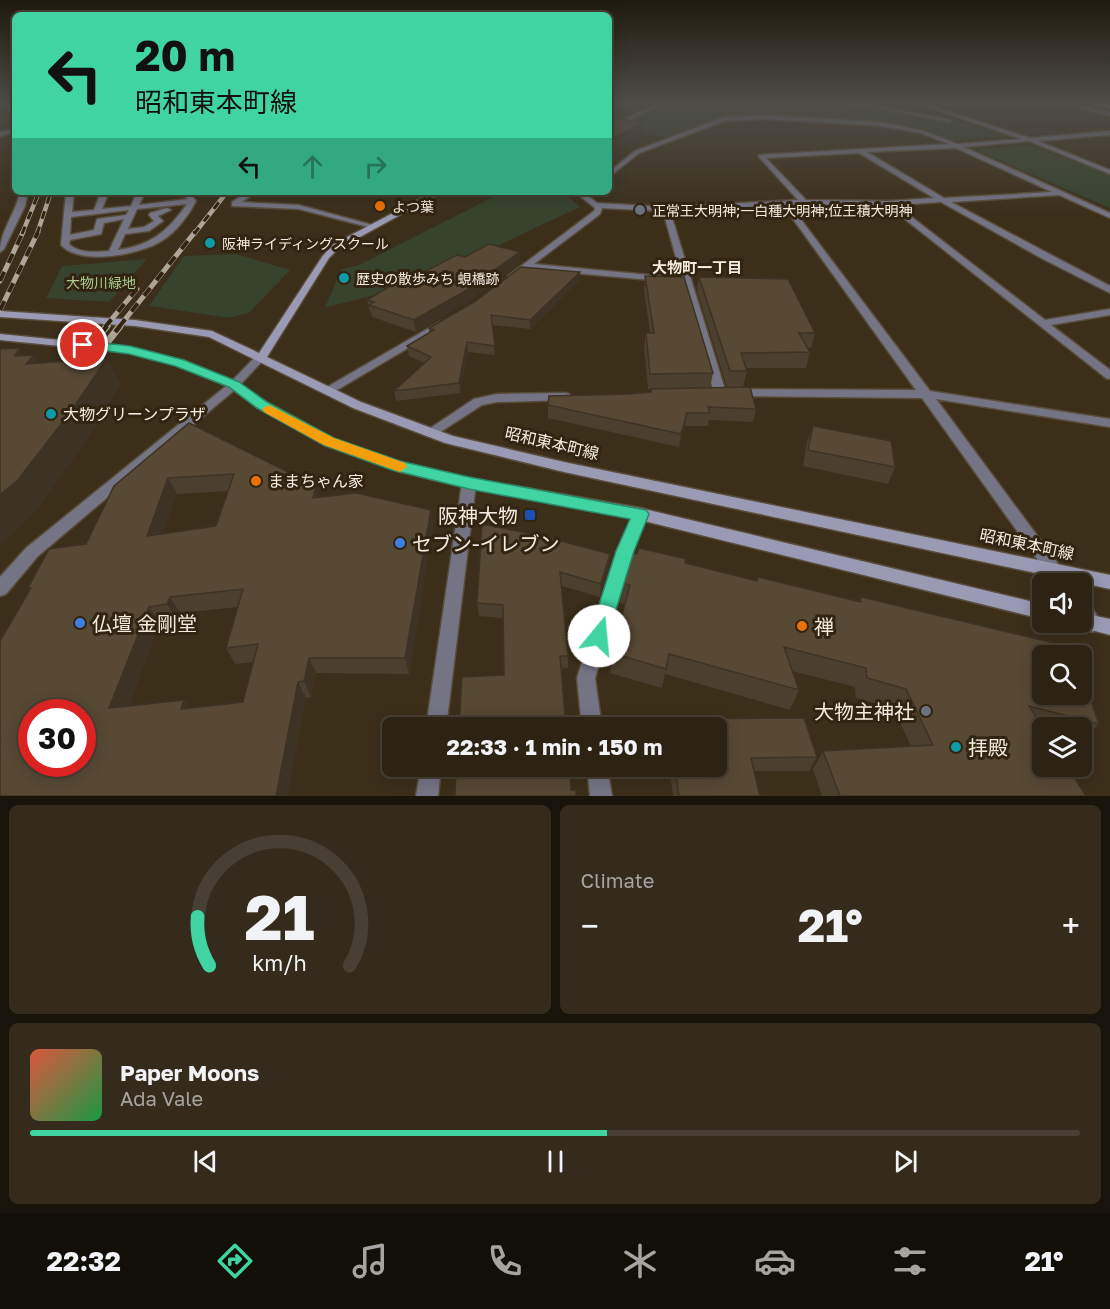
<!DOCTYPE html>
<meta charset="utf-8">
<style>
body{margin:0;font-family:"Golos Text","Noto Sans JP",sans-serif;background:#342b1d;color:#f1f3f6;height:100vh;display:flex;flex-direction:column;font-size:22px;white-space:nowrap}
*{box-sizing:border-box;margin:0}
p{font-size:20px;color:#a6a4a0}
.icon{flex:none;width:33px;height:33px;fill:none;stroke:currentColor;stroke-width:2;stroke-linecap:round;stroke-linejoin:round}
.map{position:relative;height:796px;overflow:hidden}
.sheet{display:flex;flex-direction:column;gap:9px;padding:9px;background:#18130b;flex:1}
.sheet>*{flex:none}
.top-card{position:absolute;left:12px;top:12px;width:600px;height:183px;border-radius:9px;box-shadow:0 3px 15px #0003,0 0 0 2px #484034;background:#40d4a2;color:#111;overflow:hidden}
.controls{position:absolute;left:1032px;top:573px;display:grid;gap:12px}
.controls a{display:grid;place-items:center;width:60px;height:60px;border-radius:9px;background:#2c2314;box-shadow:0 3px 15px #0003,0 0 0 2px #484034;font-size:30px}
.speed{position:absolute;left:18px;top:699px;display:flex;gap:12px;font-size:30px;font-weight:700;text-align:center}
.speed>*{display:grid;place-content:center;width:78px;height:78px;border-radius:50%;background:#2c2314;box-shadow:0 3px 15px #0003,0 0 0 2px #484034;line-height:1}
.speed .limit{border:9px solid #d22;background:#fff;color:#111}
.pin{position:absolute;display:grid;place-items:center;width:51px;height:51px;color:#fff;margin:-26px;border:3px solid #fff;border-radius:50%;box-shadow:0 2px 6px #0007}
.me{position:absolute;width:66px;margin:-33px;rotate:17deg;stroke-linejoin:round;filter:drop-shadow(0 0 4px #0008)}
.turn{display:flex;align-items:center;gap:21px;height:126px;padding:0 24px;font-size:27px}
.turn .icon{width:78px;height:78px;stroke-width:2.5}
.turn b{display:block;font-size:42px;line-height:51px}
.lanes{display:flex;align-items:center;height:57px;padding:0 24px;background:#0003;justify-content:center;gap:30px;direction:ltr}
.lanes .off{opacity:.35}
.big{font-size:45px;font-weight:700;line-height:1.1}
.sheet .tile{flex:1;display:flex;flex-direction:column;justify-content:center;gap:9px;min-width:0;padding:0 21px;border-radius:9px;background:#342b1d}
.sheet .dial{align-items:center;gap:0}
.dial svg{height:156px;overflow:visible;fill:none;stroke:#484034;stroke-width:7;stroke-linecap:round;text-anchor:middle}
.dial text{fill:#f1f3f6;stroke:none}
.song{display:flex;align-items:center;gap:18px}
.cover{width:72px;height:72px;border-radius:9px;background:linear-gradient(135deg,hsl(10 70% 55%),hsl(140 70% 35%))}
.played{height:6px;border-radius:3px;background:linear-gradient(90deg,#40d4a2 55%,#484034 55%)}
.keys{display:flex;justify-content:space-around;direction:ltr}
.heat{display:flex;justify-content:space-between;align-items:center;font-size:33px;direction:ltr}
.sheet .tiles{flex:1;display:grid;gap:9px;grid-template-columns:1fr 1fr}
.tile:last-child{grid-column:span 2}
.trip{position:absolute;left:382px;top:717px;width:345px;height:60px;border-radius:9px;background:#2c2314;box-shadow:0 3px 15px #0003,0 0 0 2px #484034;font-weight:700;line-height:60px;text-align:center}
.tab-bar{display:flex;height:96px;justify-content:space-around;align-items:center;background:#120e08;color:#a6a4a0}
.tab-bar .icon{width:42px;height:42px}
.tab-bar .selected{color:#40d4a2}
.tab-bar b{font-size:27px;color:#f1f3f6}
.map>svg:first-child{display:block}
.green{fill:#37432d}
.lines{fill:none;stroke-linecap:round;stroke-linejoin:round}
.lane-casing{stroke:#584d3a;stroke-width:3}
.street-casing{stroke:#584d3a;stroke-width:3}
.secondary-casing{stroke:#584d3a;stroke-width:3}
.highway-casing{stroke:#584d3a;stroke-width:3}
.lane{fill:#757485;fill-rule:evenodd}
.street{fill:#757485;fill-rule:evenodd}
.secondary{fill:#9b9ab4;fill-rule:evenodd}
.highway{fill:#d2d1f9;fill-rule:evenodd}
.rail-far2-casing{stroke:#aea595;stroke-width:4.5}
.rail-far1-casing{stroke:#aea595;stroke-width:5}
.rail-casing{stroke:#aea595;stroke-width:7}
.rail-far2{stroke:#312511;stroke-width:3;stroke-dasharray:8;stroke-linecap:butt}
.rail-far1{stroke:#312511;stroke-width:4;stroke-dasharray:10;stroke-linecap:butt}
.rail{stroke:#312511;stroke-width:4.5;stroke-dasharray:13;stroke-linecap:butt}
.wall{fill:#4b3f2d;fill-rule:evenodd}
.shaded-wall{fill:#3d3324}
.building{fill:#574934;stroke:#3d3324;stroke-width:1.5;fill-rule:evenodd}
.route{fill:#40d4a2;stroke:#2a8a69;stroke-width:1.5}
.slow{fill:#f59e0b}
.food-dot{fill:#e8710a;stroke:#312511;stroke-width:2}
.worship-dot{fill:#6b7280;stroke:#312511;stroke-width:2}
.culture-dot{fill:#0f9aa8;stroke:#312511;stroke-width:2}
.transit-dot{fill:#1a4fb4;stroke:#312511;stroke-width:2}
.shop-dot{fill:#3f7fe0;stroke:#312511;stroke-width:2}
.labels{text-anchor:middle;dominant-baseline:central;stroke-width:6;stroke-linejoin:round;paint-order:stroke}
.far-poi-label{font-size:14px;fill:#f3ecdf;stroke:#312511;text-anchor:start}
.far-park-label{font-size:14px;fill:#abca90;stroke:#312511}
.far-neighbourhood-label{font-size:15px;font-weight:bold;fill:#f3ecdf;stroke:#312511}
.poi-label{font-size:16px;fill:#f3ecdf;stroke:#312511;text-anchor:start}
.street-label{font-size:16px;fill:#f3ecdf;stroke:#312511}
.near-poi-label{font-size:20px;fill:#f3ecdf;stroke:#312511;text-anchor:start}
</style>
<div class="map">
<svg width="1110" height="796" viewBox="0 0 1110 796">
<rect width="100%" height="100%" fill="#3b2f1a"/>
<!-- green -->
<path class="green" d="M668,103C780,103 899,98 1007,136L950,141L928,131L882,123L762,115L721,118L667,138L617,128Z
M1032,146L1110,175V208L980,152L979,149Z
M503,192H563L580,207C497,245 415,290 325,307L342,269L359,265Z
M236,254L290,270L250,312L230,318L149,306L184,256Z
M147,259L109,302L46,298L62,266Z"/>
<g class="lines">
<!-- lane casing -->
<g class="lane-casing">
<path id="lane" d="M66,192H74L72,212L94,210L101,192H109L102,209L131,206L137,192H145L139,205L188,199L181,192H189L196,201C189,215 176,232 163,240C141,255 80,266 61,245ZM187,204C168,231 152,245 118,250L125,234L149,231L163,221L158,216L171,210L167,208L150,213L149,215L154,221L144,227L128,229L137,209ZM129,210L126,215L97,219L94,230L70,235L71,217ZM124,219L109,251C96,252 80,254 69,244L70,240L101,234L104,223Z"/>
</g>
<!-- street casing -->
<g class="street-casing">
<path id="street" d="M2,103H6L15,111V116Z
M660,103H665L609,130V126Z
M823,103L872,105L952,120L949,122L872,107L825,104Z
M916,103H922L1030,138L1110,131V135L1038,141L1110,170V174L1029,141L964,147L1110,213V218L1059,195L951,202L1110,286V293L1043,259L941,202L896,205L1045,320L1110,309V315L1051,325L1110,370V379L1106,378L887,205H790L930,391L1110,419V427L936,399L1073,584H1055L922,398L731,396L729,393L731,390L735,389L916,390L783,205L670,211L726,393L724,396L720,397L714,393L663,211L602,208L600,214L534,264L660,276L663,277V281L528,269L516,278H510L508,276L594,211L595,208L575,192H583L597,203L666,207L798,200L759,157V155L949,144L921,133L881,126L764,119L725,121L639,153L609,177V172L635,151L724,117L764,115L881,122L924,131L957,144L1021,139ZM956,148L1052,192L944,198L867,152ZM859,153L934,198L889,201L806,200L766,158Z
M1065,103L1110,112V116L1065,104Z
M15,129V133L0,136V132Z
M20,192H28L25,206L4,249L0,252C0,231 16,213 20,192Z
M247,192H256L242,202L299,205L376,226L372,228L299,209L232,206V202Z
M441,321L445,322V326L332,393H324L322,390Z
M262,353L267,356L238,387L38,556L6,594L0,596V577L26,548L230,383L258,354Z
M565,393L569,394L571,397L569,400L497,402L482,405L434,436L429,437L423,433L474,399L497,394Z
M469,478L474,479L476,483L446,728H426L462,483L464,479Z
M640,508L645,510L647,514L633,551L595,678L602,728H582L577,678L617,551L633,514L635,510Z
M1082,601C1091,604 1097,615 1101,624L1098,630L1092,632C1079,627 1081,612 1082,601Z
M421,766H441L438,796H416Z
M587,766H607L612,796H590Z"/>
</g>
<!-- secondary casing -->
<g class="secondary-casing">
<path id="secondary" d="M433,192H442L338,249L329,258L267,357L361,402L453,436L564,462L1110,575V589L564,472L445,443L353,408L209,337L135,326L0,317V311L135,320L212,331L259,353L322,257L332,245Z
M0,334L130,347L184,361L238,383L266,402L334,439L399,462L469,478L640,508L1042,604V619L640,520L469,488L397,471L324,445L258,408L230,387L176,365L130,353L0,340Z
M1082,613L1110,619V635L1076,626L1074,622H1082Z"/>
</g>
<!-- highway casing -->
<g class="highway-casing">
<path id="highway" d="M1093,103L1110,104V108L1094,105Z"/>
</g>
<!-- lane -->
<use href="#lane" class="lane"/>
<!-- street -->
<use href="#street" class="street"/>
<!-- secondary -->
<use href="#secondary" class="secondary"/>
<!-- highway -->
<use href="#highway" class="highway"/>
<!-- rail-far2 casing -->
<g class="rail-far2-casing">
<path id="rail-far2" d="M22,234L39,192
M37,234L51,192
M194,234L227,192"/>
</g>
<!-- rail-far1 casing -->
<g class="rail-far1-casing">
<path id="rail-far1" d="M0,281L23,232
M0,310L38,232
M105,327L137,289
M119,327L195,232"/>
</g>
<!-- rail casing -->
<g class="rail-casing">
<path id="rail" d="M68,373L107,326
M83,373L120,326"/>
</g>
<!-- rail-far2 -->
<use href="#rail-far2" class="rail-far2"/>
<!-- rail-far1 -->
<use href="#rail-far1" class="rail-far1"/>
<!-- rail -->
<use href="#rail" class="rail"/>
</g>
<!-- wall -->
<path class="wall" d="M465,257L520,263L466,303L416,332L372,317L371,312H370L367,300L424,272Z
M645,276L713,373L710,388L756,409L753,422L709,420L708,426H685L679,447L548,418V405L630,394L650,392V389H648L644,347L646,333H650L644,290Z
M699,277L815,333L811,348H808L810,352L806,368H746L747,371L743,387H727L697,291Z
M580,280L530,329L492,325L495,355L468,352L460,393L396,401L394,391L424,363L409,356L407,346L429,333V328Z
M189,423L319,497L431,510L433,526L409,674L316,673L311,697L306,698L0,796L30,591L28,588L86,544ZM228,491L216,526L163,533L177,494ZM238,607L226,648L235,664L254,662L243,702L190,708L184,700L129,706L159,623L178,621L180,613Z
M813,426L895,467L888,484L803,466L807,442Z
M610,554L609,568L600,597L562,586L568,656V668L504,675L503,618L479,616L477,603Z
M685,563L756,581L758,577L859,601L861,597L1099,724L1082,740V728H1042L1086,796H822L813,769L823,751L911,746L893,708L856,698L855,687L792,671L799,690L790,710L665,674L662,688L610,673L612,653L625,604L620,603L622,583Z
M804,718L817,757L809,771H754L760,796H673L669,766H717V728H666L668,719Z"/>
<!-- shaded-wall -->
<path class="shaded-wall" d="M643,123L642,135L609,152V140Z
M520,252V263L466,303L416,332L414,320Z
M580,272V280L530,329V320Z
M467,342L468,352L460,393L459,383Z
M19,348L27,363L34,355L50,381L15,356Z
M107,358L121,384L88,438L38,509L0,545V495Z
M687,413L685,426L679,447L681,434Z
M168,478L177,494L157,552L147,536Z
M316,486L321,502L313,498Z
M431,510L433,526L409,674L405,658Z
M610,554L609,568L600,597L601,584Z
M170,597L180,613L178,621L167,604Z
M149,607L159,623L123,723L109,708Z
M309,658L316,673L311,697L304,681Z
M298,682L306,698L288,796H276Z
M184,700L195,715L181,709Z"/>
<!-- building -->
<path class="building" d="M616,118L643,123L609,140V120Z
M489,244L520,252L465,291L414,320L369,305L374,302L367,300L417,270L424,272L457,255L465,257Z
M521,267L580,272L530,320L491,315L495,346L467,342L459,383L394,391L431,357L407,346L434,330L429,328L474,302Z
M645,276L684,277L713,373L650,374L646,333H654Z
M699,277L788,279L815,333H799L810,352L741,353L747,371H730Z
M19,348L15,356L34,355L26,364L107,358L72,410L17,481L0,495V349Z
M750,387L756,409L708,407L710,413H687L681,434L548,405L549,396L630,394L651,392V389Z
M189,423L316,486L313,498L356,493L431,510L405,658H309L304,681L298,682L276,796H0V641L31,588H28L49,549L86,544L114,486ZM234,474L216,526L147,536L168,478ZM243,589L226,648L258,644L243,702L181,709L184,700L109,708L149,607L167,604L170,597ZM32,712H82V764H32Z
M813,426L891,441L895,467L808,450Z
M482,524L542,536L610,554L601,584L560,572L568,656H560L566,728H459L462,677L504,675L503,605L477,603Z
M639,548L686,559L685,563L757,581L758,577L861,602V597L1071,647L1074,656H1042V694H1082V675L1099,724L1029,706L1043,728L1042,766H1067L1086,796H840L823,751L933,745L906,689L867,678L866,668L784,647L799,690L669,654L666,669L612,653L630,585L622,583L631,553L637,554Z
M804,718L817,757L751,758L760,796H679L675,766H717V728H669L668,719Z
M456,766H570L571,790H576V796H455Z"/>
<!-- sky -->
<linearGradient id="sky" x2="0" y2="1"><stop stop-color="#201a0e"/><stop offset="0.48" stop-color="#4f4d49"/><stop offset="1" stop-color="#4f4d49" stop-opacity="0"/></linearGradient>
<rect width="1110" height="214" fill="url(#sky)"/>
<!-- route -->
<path class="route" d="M83,341L130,346L184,360L239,382L267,402L334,438L400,461L469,477L646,510L649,514L634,551L606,642L599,645L592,642L589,636L616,551L630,519L469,489L392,470L324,445L257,408L229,387L175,366L129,354L79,347L77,345Z"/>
<!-- slow -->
<path class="slow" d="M269,405L334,438L405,463L407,467L400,472L324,445L264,412L262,409Z"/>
<!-- markers -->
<g class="food-dot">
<circle cx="380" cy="206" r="6"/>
<circle cx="256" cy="481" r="6"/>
<circle cx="802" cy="626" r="6"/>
</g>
<g class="worship-dot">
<circle cx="640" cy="210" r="6"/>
<circle cx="926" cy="711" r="6"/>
</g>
<g class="culture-dot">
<circle cx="210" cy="243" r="6"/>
<circle cx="344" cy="278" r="6"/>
<circle cx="51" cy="414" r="6"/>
<circle cx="956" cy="747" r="6"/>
</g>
<rect class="transit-dot" x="524" y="509" width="12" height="12" rx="3"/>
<g class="shop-dot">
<circle cx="400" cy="543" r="6"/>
<circle cx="80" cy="623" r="6"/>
</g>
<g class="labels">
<!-- far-poi labels -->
<g class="far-poi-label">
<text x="392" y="206">よつ葉</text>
<text x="652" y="210">正常王大明神;一白種大明神;位王積大明神</text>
<text x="222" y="243">阪神ライディングスクール</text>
<text x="356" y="278">歴史の散歩みち 蜆橋跡</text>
</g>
<!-- far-park labels -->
<g class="far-park-label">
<text x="101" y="282">大物川緑地</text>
</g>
<!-- far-neighbourhood labels -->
<g class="far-neighbourhood-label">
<text x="697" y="267">大物町一丁目</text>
</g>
<!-- poi labels -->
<g class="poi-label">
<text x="63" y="414">大物グリーンプラザ</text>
<text x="268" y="481">ままちゃん家</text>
</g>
<!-- street labels -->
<g class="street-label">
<text transform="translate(552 443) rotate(13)">昭和東本町線</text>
<text transform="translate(1027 544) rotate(12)">昭和東本町線</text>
</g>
<!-- near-poi labels -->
<g class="near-poi-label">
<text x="518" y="515" text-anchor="end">阪神大物</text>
<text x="412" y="543">セブン-イレブン</text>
<text x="92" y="623">仏壇 金剛堂</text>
<text x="814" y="626">禅</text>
<text x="914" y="711" text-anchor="end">大物主神社</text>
<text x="968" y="747">拝殿</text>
</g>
</g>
</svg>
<div class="controls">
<a><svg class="icon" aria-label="sound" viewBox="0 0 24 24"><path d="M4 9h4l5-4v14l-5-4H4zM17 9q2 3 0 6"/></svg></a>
<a><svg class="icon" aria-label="search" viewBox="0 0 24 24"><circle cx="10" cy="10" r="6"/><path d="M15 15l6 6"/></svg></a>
<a><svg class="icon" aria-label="layers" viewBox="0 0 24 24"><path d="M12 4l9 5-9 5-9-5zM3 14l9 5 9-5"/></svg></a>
</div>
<div class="speed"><div class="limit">30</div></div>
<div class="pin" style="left:83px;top:345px;background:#d93025"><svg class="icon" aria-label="arrive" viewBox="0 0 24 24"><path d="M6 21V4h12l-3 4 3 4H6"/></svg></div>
<svg class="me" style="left:599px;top:636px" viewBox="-20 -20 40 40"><circle r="19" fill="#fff"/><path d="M0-13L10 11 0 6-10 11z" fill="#40d4a2"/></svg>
<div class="trip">22:33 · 1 min · 150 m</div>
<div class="top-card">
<div class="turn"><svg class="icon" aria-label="left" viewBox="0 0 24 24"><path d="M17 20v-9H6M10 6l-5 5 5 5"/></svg><div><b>20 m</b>昭和東本町線</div></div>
<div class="lanes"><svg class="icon" aria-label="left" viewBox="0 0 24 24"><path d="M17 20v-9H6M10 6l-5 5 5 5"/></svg><svg class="icon off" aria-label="ahead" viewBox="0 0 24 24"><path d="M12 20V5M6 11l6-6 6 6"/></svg><svg class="icon off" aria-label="right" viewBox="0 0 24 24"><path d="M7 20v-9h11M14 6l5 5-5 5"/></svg></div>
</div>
</div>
<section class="sheet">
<div class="tiles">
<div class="tile dial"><svg viewBox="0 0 100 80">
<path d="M14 69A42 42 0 1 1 86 69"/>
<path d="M14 69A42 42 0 0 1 8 44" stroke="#40d4a2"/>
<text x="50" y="56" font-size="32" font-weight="700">21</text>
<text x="50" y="72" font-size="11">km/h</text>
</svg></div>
<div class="tile"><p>Climate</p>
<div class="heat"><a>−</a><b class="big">21°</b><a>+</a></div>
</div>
<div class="tile">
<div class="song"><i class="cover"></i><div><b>Paper Moons</b><p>Ada Vale</p></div></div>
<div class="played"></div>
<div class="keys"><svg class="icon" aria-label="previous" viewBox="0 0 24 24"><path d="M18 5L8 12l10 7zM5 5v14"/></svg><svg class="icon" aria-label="pause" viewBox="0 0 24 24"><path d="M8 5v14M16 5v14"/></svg><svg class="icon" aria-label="next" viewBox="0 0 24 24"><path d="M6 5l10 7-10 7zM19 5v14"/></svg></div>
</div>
</div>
</section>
<nav class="tab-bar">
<b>22:32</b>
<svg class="icon selected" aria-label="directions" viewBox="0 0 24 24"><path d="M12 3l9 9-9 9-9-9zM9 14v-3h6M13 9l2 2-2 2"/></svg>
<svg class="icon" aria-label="music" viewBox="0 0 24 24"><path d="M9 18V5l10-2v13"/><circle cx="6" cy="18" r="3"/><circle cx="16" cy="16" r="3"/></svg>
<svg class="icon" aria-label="phone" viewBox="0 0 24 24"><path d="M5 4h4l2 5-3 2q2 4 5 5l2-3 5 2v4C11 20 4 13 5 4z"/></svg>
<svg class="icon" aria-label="climate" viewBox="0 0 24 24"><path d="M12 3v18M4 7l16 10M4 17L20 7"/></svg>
<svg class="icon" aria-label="car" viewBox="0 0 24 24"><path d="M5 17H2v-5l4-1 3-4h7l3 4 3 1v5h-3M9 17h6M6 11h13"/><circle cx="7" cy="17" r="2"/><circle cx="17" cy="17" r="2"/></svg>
<svg class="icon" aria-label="filters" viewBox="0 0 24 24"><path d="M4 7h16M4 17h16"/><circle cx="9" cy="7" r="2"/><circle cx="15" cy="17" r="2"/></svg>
<b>21°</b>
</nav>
